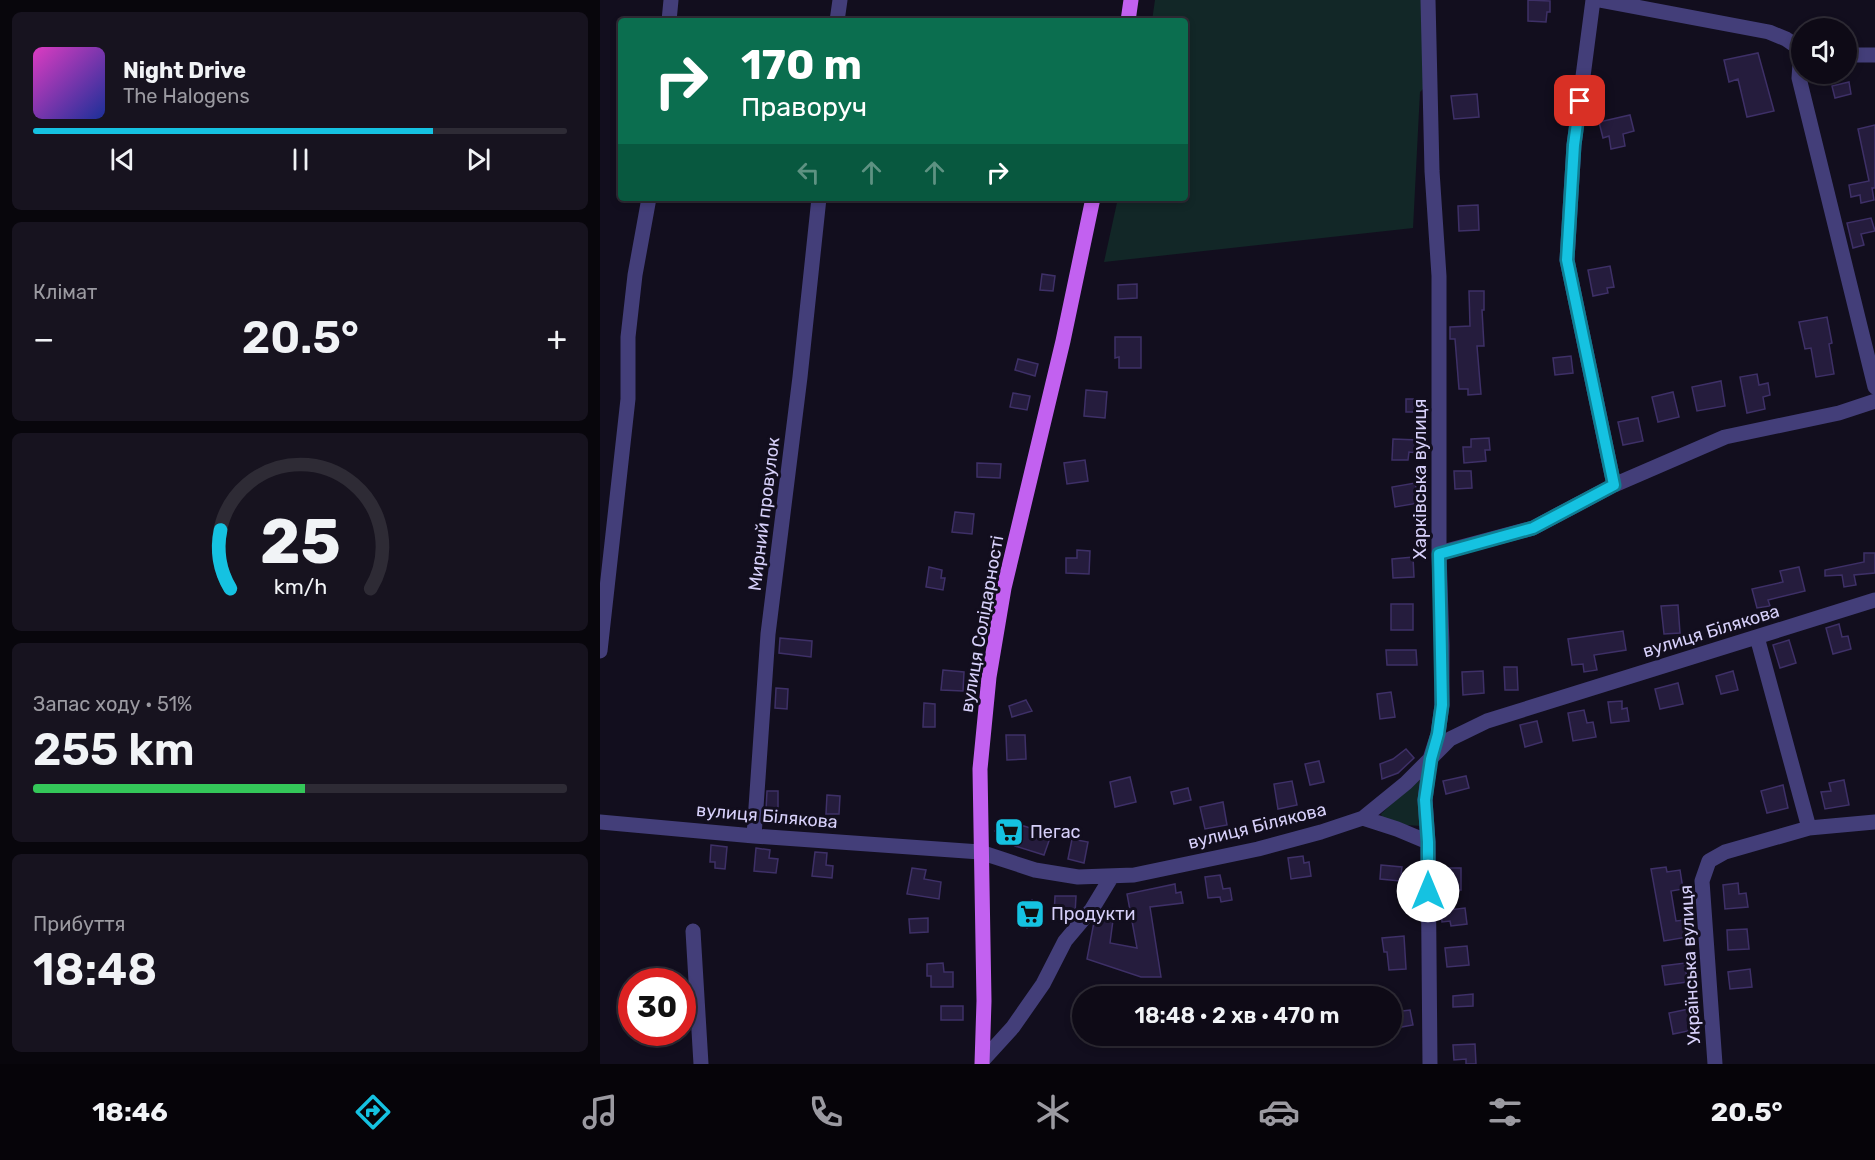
<!DOCTYPE html>
<html lang="uk">
<meta charset="utf-8">
<style>
body{margin:0;font-family:Rubik,sans-serif;background:#17131f;color:#f1f3f6;height:100vh;display:flex;flex-direction:column;font-size:22px;white-space:nowrap}
*{box-sizing:border-box;margin:0}
p{font-size:20px;color:#9b9aa1}
.icon{flex:none;width:33px;height:33px;fill:none;stroke:currentColor;stroke-width:2;stroke-linecap:round;stroke-linejoin:round}
.map{position:relative;flex:1;overflow:hidden}
.details{display:flex;flex-direction:column;gap:12px;padding:12px;background:#08060c;width:600px}
.details>*{flex:none}
.guide{position:absolute;left:18px;top:18px;width:570px;height:183px;border-radius:6px;box-shadow:0 3px 9px #0003,0 0 0 2px #2e2b35;background:#0b6e4f;color:#fff;overflow:hidden}
.fabs{position:absolute;left:1191px;top:18px;display:grid;gap:12px}
.fabs a{display:grid;place-items:center;width:66px;height:66px;border-radius:50%;background:#0e0a16;box-shadow:0 3px 9px #0003,0 0 0 2px #2e2b35;font-size:30px}
.speed{position:absolute;left:18px;top:968px;display:flex;gap:12px;font-size:30px;font-weight:700;text-align:center}
.speed>*{display:grid;place-content:center;width:78px;height:78px;border-radius:50%;background:#0e0a16;box-shadow:0 3px 9px #0003,0 0 0 2px #2e2b35;line-height:1}
.speed .limit{border:9px solid #d22;background:#fff;color:#111}
.pin{position:absolute;display:grid;place-items:center;width:51px;height:51px;color:#fff;margin:-26px;border-radius:12px;box-shadow:0 3px 9px #0006}
.me{position:absolute;width:66px;margin:-33px;rotate:0deg;stroke-linejoin:round;filter:drop-shadow(0 0 4px #0008)}
.turn{display:flex;align-items:center;gap:21px;height:126px;padding:0 24px;font-size:27px}
.turn .icon{width:78px;height:78px;stroke-width:2.5}
.turn b{display:block;font-size:42px;line-height:51px}
.lanes{display:flex;align-items:center;height:57px;padding:0 24px;background:#0003;justify-content:center;gap:30px;direction:ltr}
.lanes .off{opacity:.35}
.big{font-size:45px;font-weight:600;line-height:1.1}
.details .widget{flex:1;display:flex;flex-direction:column;justify-content:center;gap:9px;min-width:0;padding:0 21px;border-radius:9px;background:#17131f}
.details .dial{align-items:center;gap:0}
.dial svg{height:156px;overflow:visible;fill:none;stroke:#2e2b35;stroke-width:7;stroke-linecap:round;text-anchor:middle}
.dial text{fill:#f1f3f6;stroke:none}
.song{display:flex;align-items:center;gap:18px}
.cover{width:72px;height:72px;border-radius:9px;background:linear-gradient(135deg,hsl(310 70% 55%),hsl(230 70% 35%))}
.played{height:6px;border-radius:3px;background:linear-gradient(90deg,#15c2e1 75%,#2e2b35 75%)}
.keys{display:flex;justify-content:space-around;direction:ltr}
.heat{display:flex;justify-content:space-between;align-items:center;font-size:33px;direction:ltr}
.charge{height:9px;border-radius:4px;background:linear-gradient(90deg,#34c759 51%,#2e2b35 0)}
.trip{position:absolute;left:472px;top:986px;width:330px;height:60px;border-radius:30px;background:#0e0a16;box-shadow:0 3px 9px #0003,0 0 0 2px #2e2b35;font-weight:600;line-height:60px;text-align:center}
.tab-bar{display:flex;height:96px;justify-content:space-around;align-items:center;background:#060409;color:#9b9aa1}
.tab-bar .icon{width:42px;height:42px}
.tab-bar .on{color:#15c2e1}
.tab-bar b{font-size:27px;color:#f1f3f6}
main{display:flex;flex:1;min-height:0}
.map>svg:first-child{display:block}
.green{fill:#122727}
.building{fill:#251c3d;stroke:#3e3067;stroke-width:1.5}
.lines{fill:none;stroke-linecap:round;stroke-linejoin:round}
.minor{stroke:#433e79;stroke-width:15}
.major{stroke:#c261f0;stroke-width:15}
.route-casing{stroke:#0e7e92;stroke-width:15}
.route{stroke:#15c2e1;stroke-width:10}
.labels{text-anchor:middle;dominant-baseline:central;stroke-width:6;stroke-linejoin:round;paint-order:stroke}
.street-label{font-size:18px;fill:#d7d0fa;stroke:#120e1e}
.poi-label{font-size:18px;fill:#d7d0fa;stroke:#120e1e;text-anchor:start}
</style>
<main>
<section class="details">
<div class="widget">
<div class="song"><i class="cover"></i><div><b>Night Drive</b><p>The Halogens</p></div></div>
<div class="played"></div>
<div class="keys"><svg class="icon" aria-label="previous" viewBox="0 0 24 24"><path d="M18 5L8 12l10 7zM5 5v14"/></svg><svg class="icon" aria-label="pause" viewBox="0 0 24 24"><path d="M8 5v14M16 5v14"/></svg><svg class="icon" aria-label="next" viewBox="0 0 24 24"><path d="M6 5l10 7-10 7zM19 5v14"/></svg></div>
</div>
<div class="widget"><p>Клімат</p>
<div class="heat"><a>−</a><b class="big">20.5°</b><a>+</a></div>
</div>
<div class="widget dial"><svg viewBox="0 0 100 80">
<path d="M14 69A42 42 0 1 1 86 69"/>
<path d="M14 69A42 42 0 0 1 9 39" stroke="#15c2e1"/>
<text x="50" y="56" font-size="32" font-weight="700">25</text>
<text x="50" y="72" font-size="11">km/h</text>
</svg></div>
<div class="widget"><p>Запас ходу · 51%</p><b class="big">255 km</b><div class="charge"></div></div>
<div class="widget"><p>Прибуття</p><b class="big">18:48</b></div>
</section>
<div class="map">
<svg width="1275" height="1064" viewBox="0 0 1275 1064">
<rect width="100%" height="100%" fill="#120e1e"/>
<!-- green -->
<path class="green" d="M555,0H823L825,87L820,92L813,228L504,262L518,198H585V21H552Z
M824,773L822,826L805,825L782,818L781,814Z"/>
<!-- building -->
<path class="building" d="M928,0L950,1V12H947L946,22L928,21Z
M1158,53L1174,111L1147,117L1138,79L1129,82L1124,60Z
M1249,82L1251,94L1235,98L1232,86Z
M877,94L879,117L854,119L851,96Z
M1030,115L1034,131L1023,134L1025,146L1011,149L1009,136L1003,138L999,122Z
M1275,125V188H1272L1274,200L1261,203L1260,195L1251,197L1249,185L1269,181L1258,129Z
M878,205L879,230L859,231L858,206Z
M1271,218L1275,231L1261,234L1264,245L1253,248L1247,223Z
M1010,266L1014,287L1007,288L1008,293L993,296L988,270Z
M442,274L455,276L453,291L440,290Z
M537,284V298L518,299V285Z
M869,291H884V310H882L884,346H877L881,394L868,395V389H859L855,339H850V327L870,326Z
M1227,317L1232,343L1229,344L1234,374L1216,377L1211,348L1205,349L1199,322Z
M515,337H541V368H519V357L515,358Z
M971,356L973,373L955,375L953,358Z
M418,359L438,364L435,376L415,370Z
M1157,374L1159,385L1168,383L1170,395L1163,397L1165,409L1147,413L1140,377Z
M1121,381L1125,406L1097,411L1092,387Z
M486,390L507,392L505,418L484,416Z
M1073,392L1079,417L1058,422L1052,397Z
M413,393L430,396L427,410L410,407Z
M806,399H826V412H806Z
M1038,418L1043,441L1023,445L1018,422Z
M889,438L890,450H885L886,461L864,463L863,447H871V439Z
M793,439L818,440V453L809,452L808,460H792Z
M485,460L488,481L467,484L464,463Z
M377,463L401,464L400,478L377,477Z
M854,471H871L872,488L855,489Z
M815,483L819,503L795,507L792,487Z
M355,512L374,514L372,534L352,532Z
M477,550L490,551L489,574L466,573V558H477Z
M1264,553H1275V573L1254,575L1256,585L1244,587L1242,575L1225,576V570L1264,562Z
M813,557L814,577L793,578L792,559Z
M329,567L342,570L341,578H345L343,590L326,587Z
M1199,567L1205,591L1168,600L1170,606L1157,608L1152,589L1183,582L1180,571Z
M791,604H813V630H791Z
M1078,605L1080,633L1064,634L1061,606Z
M1239,624L1242,637L1248,636L1251,649L1233,654L1226,628Z
M1023,631L1026,650L994,655L997,670L984,672L983,664L972,665L968,639Z
M180,638L212,641L211,657L179,653Z
M1189,640L1196,663L1180,668L1173,645Z
M786,650H816L817,665H787Z
M904,667H917L918,690H905Z
M343,670L364,672L363,691L341,690Z
M883,671L884,693L863,695L862,672Z
M1133,671L1138,690L1121,694L1116,676Z
M1078,683L1083,704L1060,709L1055,689Z
M176,688L188,689L187,709L175,708Z
M791,692L795,717L780,719L777,694Z
M426,700L432,711L412,717L409,706Z
M1022,701V709L1027,708L1029,721L1011,723L1008,702Z
M324,703L335,704V727H323Z
M984,710L987,723L993,722L996,737L973,741L968,713Z
M937,721L942,742L925,747L920,725Z
M406,735H425L426,759L407,760Z
M806,749L814,758L798,773L782,779L780,764L793,759Z
M719,761L724,782L710,785L705,764Z
M866,776L869,788L846,794L843,781Z
M530,777L536,802L515,807L510,782Z
M1244,780L1249,805L1225,809L1221,792L1231,791L1229,783Z
M692,781L697,805L678,809L674,784Z
M1183,785L1188,808L1167,813L1161,791Z
M588,788L591,800L574,804L571,792Z
M167,791H178V810H166Z
M227,795L240,796L239,814H226Z
M623,802L627,825L605,829L600,807Z
M402,819L420,831L421,825L451,835L444,855L415,846L395,831Z
M472,839L488,842L484,863L468,859Z
M111,845L127,847L125,869L115,868V862H110Z
M156,848L170,850L169,858L178,859L176,873L154,871Z
M215,852L227,853L226,865L233,866L232,878L212,876Z
M703,856L704,863L709,862L711,876L691,879L688,858Z
M781,865L802,867L800,881L780,879Z
M1066,867L1067,872L1080,870L1083,889L1071,891L1076,921L1085,920L1088,937L1064,941L1051,869Z
M312,868L326,870L324,879L341,882L339,899L307,894Z
M845,868H861V890H845Z
M620,875L623,889L630,888L632,900L621,902L620,897L608,898L605,877Z
M1138,883L1139,894L1146,893L1148,907L1125,909L1123,885Z
M575,884L576,893L581,892L583,903L550,907L561,977H541L487,959L494,922L498,917L513,920L510,943L537,948L527,894Z
M455,896H476L475,914L472,918L454,917Z
M432,900L443,919L427,928L417,910Z
M865,908L867,924L851,926L850,921L842,922L841,911Z
M328,918V932L310,933L309,919Z
M1147,929L1149,949L1128,950L1127,930Z
M804,936L806,969L789,970L787,952H784L782,938Z
M867,946L869,965L847,967L845,948Z
M343,963L344,972H353V987H331V976H327V964Z
M1085,963L1087,982L1065,985L1062,966Z
M1150,969L1152,987L1130,989L1128,972Z
M873,994V1006L853,1007V996Z
M341,1006H363V1020H341Z
M1089,1009L1093,1030L1073,1034L1069,1013Z
M810,1010L813,1025L796,1028L794,1012Z
M875,1044L876,1064H866V1059L854,1060L853,1045Z"/>
<g class="lines">
<!-- minor -->
<path class="minor" d="M828,0L832,171L839,276V553L842,645V705L838,734L830,759L825,800L828,842L830,1064
M993,0L974,145L967,260L1014,485
M999,0L1169,32L1186,39L1202,50
M69,21L71,0
M237,21L240,0
M1201,50L1199,78L1275,387
M1246,55H1275
M839,553L933,528L1014,485L1125,437L1239,413L1275,401
M1157,637L1209,828
M0,651L28,399V337L35,275L49,198
M763,818L797,829L828,842
M0,822L154,836L380,852L435,870L478,877L534,875L658,849L721,832L763,818L806,783L850,739L887,721L1275,600
M154,836L168,634L200,377L219,198
M93,931L101,1064
M383,1060L413,1027L443,984L465,941L492,909L512,876
M1115,1064L1102,881L1109,861L1125,852L1209,828L1275,822"/>
<!-- major -->
<path class="major" d="M528,21L531,0
M382,1064L384,1001L380,769L389,677L404,588L463,341L493,198"/>
</g>
<g class="lines">
<!-- route casing -->
<g class="route-casing">
<path id="route" d="M828,891V842L825,800L831,759L838,734L842,705L839,554L933,528L1014,485L967,260L974,145L980,101"/>
</g>
<!-- route -->
<use href="#route" class="route"/>
</g>
<!-- icons -->
<defs>
<g id="supermarket-square" transform="scale(1.5)"><rect x="-9" y="-9" width="18" height="18" rx="4" fill="#15c2e1" stroke="#120e1e"/><path d="M-6-5.5h2.5l.6 2H6L4.5 2H-2.5L-4.4-4H-6ZM-1.5 3.2a1.3 1.3 0 1 0 .1 0ZM3 3.2a1.3 1.3 0 1 0 .1 0Z" fill="#111"/></g>
</defs>
<g fill-rule="evenodd">
<use href="#supermarket-square" x="409" y="832"/>
<use href="#supermarket-square" x="430" y="914"/>
</g>
<g class="labels">
<!-- street labels -->
<g class="street-label">
<text transform="translate(820 479) rotate(-90)">Харківська вулиця</text>
<text transform="translate(164 514) rotate(-83)">Мирний провулок</text>
<text transform="translate(382 624) rotate(-80)">вулиця Солідарності</text>
<text transform="translate(1111 631) rotate(-17)">вулиця Білякова</text>
<text transform="translate(167 816) rotate(5)">вулиця Білякова</text>
<text transform="translate(657 826) rotate(-14)">вулиця Білякова</text>
<text transform="translate(1090 965) rotate(-93)">Українська вулиця</text>
</g>
<!-- poi labels -->
<g class="poi-label">
<text x="430" y="832">Пегас</text>
<text x="451" y="914">Продукти</text>
</g>
</g>
</svg>
<div class="fabs">
<a><svg class="icon" aria-label="sound" viewBox="0 0 24 24"><path d="M4 9h4l5-4v14l-5-4H4zM17 9q2 3 0 6"/></svg></a>
</div>
<div class="speed"><div class="limit">30</div></div>
<div class="pin" style="left:980px;top:101px;background:#d93025"><svg class="icon" aria-label="arrive" viewBox="0 0 24 24"><path d="M6 21V4h12l-3 4 3 4H6"/></svg></div>
<svg class="me" style="left:828px;top:891px" viewBox="-20 -20 40 40"><circle r="19" fill="#fff"/><path d="M0-13L10 11 0 6-10 11z" fill="#15c2e1"/></svg>
<div class="trip">18:48 · 2 хв · 470 m</div>
<div class="guide">
<div class="turn"><svg class="icon" aria-label="right" viewBox="0 0 24 24"><path d="M7 20v-9h11M14 6l5 5-5 5"/></svg><div><b>170 m</b>Праворуч</div></div>
<div class="lanes"><svg class="icon off" aria-label="left" viewBox="0 0 24 24"><path d="M17 20v-9H6M10 6l-5 5 5 5"/></svg><svg class="icon off" aria-label="ahead" viewBox="0 0 24 24"><path d="M12 20V5M6 11l6-6 6 6"/></svg><svg class="icon off" aria-label="ahead" viewBox="0 0 24 24"><path d="M12 20V5M6 11l6-6 6 6"/></svg><svg class="icon" aria-label="right" viewBox="0 0 24 24"><path d="M7 20v-9h11M14 6l5 5-5 5"/></svg></div>
</div>
</div>
</main>
<nav class="tab-bar">
<b>18:46</b>
<svg class="icon on" aria-label="directions" viewBox="0 0 24 24"><path d="M12 3l9 9-9 9-9-9zM9 14v-3h6M13 9l2 2-2 2"/></svg>
<svg class="icon" aria-label="music" viewBox="0 0 24 24"><path d="M9 18V5l10-2v13"/><circle cx="6" cy="18" r="3"/><circle cx="16" cy="16" r="3"/></svg>
<svg class="icon" aria-label="phone" viewBox="0 0 24 24"><path d="M5 4h4l2 5-3 2q2 4 5 5l2-3 5 2v4C11 20 4 13 5 4z"/></svg>
<svg class="icon" aria-label="climate" viewBox="0 0 24 24"><path d="M12 3v18M4 7l16 10M4 17L20 7"/></svg>
<svg class="icon" aria-label="car" viewBox="0 0 24 24"><path d="M5 17H2v-5l4-1 3-4h7l3 4 3 1v5h-3M9 17h6M6 11h13"/><circle cx="7" cy="17" r="2"/><circle cx="17" cy="17" r="2"/></svg>
<svg class="icon" aria-label="filters" viewBox="0 0 24 24"><path d="M4 7h16M4 17h16"/><circle cx="9" cy="7" r="2"/><circle cx="15" cy="17" r="2"/></svg>
<b>20.5°</b>
</nav>
